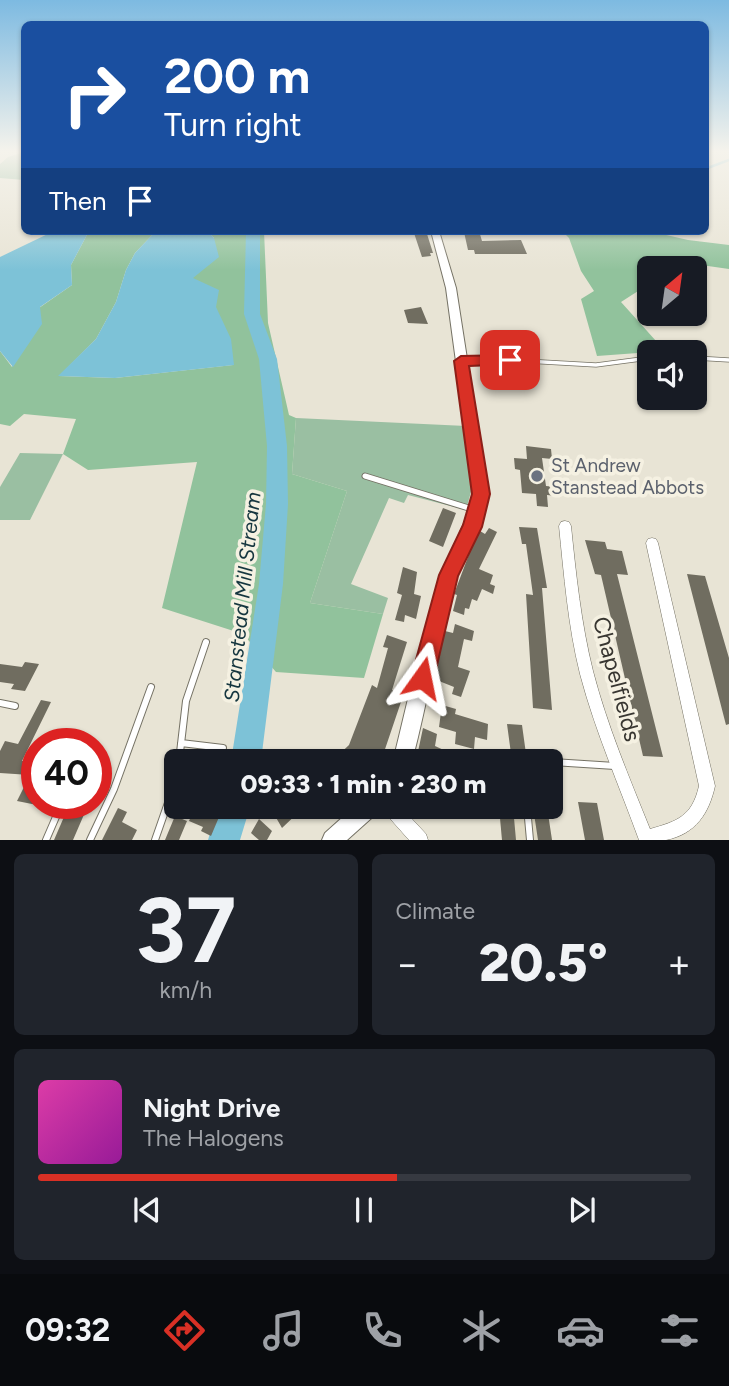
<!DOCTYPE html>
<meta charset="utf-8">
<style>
body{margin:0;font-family:Figtree,sans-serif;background:#20242c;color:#f1f3f6;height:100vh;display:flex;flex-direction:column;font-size:26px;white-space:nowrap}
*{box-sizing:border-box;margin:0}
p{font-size:23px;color:#9ea1a6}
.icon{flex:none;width:38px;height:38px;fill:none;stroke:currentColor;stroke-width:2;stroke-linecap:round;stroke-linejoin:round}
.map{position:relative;height:840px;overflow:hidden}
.details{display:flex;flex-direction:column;gap:14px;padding:14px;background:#0d0f14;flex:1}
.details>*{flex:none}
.banner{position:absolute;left:21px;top:21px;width:688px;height:214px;border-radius:10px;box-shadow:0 2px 5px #0004;background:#1a4fa0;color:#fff;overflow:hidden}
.needle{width:46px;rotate:29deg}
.buttons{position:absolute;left:637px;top:256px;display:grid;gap:14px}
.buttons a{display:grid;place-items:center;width:70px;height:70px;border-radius:10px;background:#171b24;box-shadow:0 2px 5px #0004;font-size:35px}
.speed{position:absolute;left:21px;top:728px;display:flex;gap:14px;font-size:35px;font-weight:700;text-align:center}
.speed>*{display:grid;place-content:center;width:91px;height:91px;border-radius:50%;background:#171b24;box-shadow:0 2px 5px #0004;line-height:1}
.speed .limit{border:10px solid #d22;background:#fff;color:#111}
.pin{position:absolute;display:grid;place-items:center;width:60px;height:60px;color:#fff;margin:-30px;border-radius:14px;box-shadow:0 4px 10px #0006}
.me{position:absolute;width:77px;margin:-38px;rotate:12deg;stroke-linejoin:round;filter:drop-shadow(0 0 5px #0008)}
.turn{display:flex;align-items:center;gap:24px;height:147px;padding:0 28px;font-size:32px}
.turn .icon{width:91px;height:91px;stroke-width:2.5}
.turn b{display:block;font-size:49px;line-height:60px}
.then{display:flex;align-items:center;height:66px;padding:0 28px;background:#0003;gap:14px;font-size:26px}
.big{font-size:52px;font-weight:800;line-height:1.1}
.details .card{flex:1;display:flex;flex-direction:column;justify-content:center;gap:10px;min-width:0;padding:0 24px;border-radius:10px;background:#20242c}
.details .dial{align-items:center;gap:0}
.dial b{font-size:91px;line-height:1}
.song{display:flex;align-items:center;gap:21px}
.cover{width:84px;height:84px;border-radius:10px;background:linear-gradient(135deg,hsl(320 70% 55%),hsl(300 70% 35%))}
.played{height:7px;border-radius:4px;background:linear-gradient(90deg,#d93025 55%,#363941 55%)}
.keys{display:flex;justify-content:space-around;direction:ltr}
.heat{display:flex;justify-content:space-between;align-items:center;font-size:38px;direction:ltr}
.details .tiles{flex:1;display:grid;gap:14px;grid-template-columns:1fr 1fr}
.card:last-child{grid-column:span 2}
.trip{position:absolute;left:164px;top:749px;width:399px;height:70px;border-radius:10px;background:#171b24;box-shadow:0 2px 5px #0004;font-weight:800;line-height:70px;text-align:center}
.tab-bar{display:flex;height:112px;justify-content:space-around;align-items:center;background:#090b0e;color:#9ea1a6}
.tab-bar .icon{width:49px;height:49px}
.tab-bar .current{color:#d93025}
.tab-bar b{font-size:32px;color:#f1f3f6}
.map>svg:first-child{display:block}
.built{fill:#ded8c2}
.green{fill:#9abfa2}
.forest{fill:#91c29c}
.water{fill:#7dc2d7}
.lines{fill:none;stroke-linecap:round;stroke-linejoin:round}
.stream{stroke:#7dc2d7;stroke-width:2.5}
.river{fill:#7dc2d7;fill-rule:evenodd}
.building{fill:#706d60}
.lane-far2-casing{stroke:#757265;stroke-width:5}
.lane-far1-casing{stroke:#757265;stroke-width:7}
.lane-casing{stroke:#757265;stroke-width:8}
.street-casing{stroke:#757265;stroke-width:1}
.secondary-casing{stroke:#757265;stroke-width:2}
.lane-far2{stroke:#fff;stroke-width:3.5}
.lane-far1{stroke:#fff;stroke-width:5}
.lane{stroke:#fff;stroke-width:6}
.street{fill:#fff;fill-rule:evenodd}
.secondary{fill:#fff;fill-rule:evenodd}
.route{fill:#d93025;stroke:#8d1f18;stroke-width:2}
.worship-dot{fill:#6b7280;stroke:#f5f1e2;stroke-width:2.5}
.labels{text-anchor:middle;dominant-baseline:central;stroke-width:7;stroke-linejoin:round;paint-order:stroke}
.worship-label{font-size:19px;fill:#5b616d;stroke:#f5f1e2;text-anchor:start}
.water-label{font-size:21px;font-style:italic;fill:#15363f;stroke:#f5f1e2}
.near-street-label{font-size:23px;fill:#383631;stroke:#f5f1e2}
</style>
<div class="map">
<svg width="729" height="840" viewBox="0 0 729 840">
<rect width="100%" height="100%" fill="#e8e4d5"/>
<!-- built -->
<path class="built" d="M499,807H547L552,840H502Z"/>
<!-- green -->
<path class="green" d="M24,152V180L0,178V164L8,157Z
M296,418L466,426L472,488L466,510L408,495L404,503L389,498L351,584L388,598L383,614L310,603L347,491L292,474Z
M20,453L63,454L30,520H0V487Z"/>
<!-- forest -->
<path class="forest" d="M89,231H156L135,253L126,270L116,302L96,339L59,376L115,378L233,365C231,329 214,305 192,278L214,238L208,231H264L268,323L289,415L296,418L292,474L347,491L310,603L383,614L364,678L276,672L243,634L162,608L197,462L88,470L63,454L76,419L24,414L10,426L0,424V351L12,367L39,308L72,285L71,265Z
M576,231H649L688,240L729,245V269L687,263L680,268H649V284L621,302L665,351L597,356L581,299L594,291L581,271L569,238L565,234Z"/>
<!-- water -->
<path class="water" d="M54,231H89L71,265L72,285L40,307L42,324L13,367L0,351V257Z
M156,231H208L214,238L219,257L193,278L219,290L216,307L231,339L234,365L115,378L58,376L96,339L116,302L126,270L135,253Z"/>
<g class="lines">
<!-- stream -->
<path class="stream" d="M705,169L729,160"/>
<!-- river -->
<path class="river" d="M246,231H260V314L277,359L287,446L288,504L283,584L261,761H231L259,584L266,504L267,446L259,359L244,314Z
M218,807H250L240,840H208Z"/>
</g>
<!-- building -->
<path class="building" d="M479,231L482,241L521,240L527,254H475L474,250H468L464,232Z
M414,233L427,234L433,253H430L431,256L422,257Z
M421,307L428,324L408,323L404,310Z
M526,446L551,449L552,459L542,458L546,486L556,487L557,496L547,495L548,507L537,506L536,494L522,493L520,470L515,469L514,458L527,459Z
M443,508L456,513L443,547L429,541Z
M519,527L537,528L547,588H542L552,710L533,708L526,594L533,595L526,544H522Z
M489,528L497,532L479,569L493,575L490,584L495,586L493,594L482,589L477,601L472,599L469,609L465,608L464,615L453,611L457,595L454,594L471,549L480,531L485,534Z
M585,540L605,542L607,549L622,551L628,575L617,574L663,757L643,756L601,575L595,574Z
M403,567L417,572L414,594L421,596L416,619L405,615L404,622L395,620L402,595L397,593Z
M687,574L705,576L729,658V724L726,725Z
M455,624L474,631L472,641L464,639L458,667L470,671L461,697L452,694L454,687L434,679L445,631L453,633Z
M387,635L407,642L392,690L403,696L381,761H332L349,745L372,685L377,688L388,648L383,647Z
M25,662L39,664L25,691L11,689L14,684L0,682V664L22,667Z
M41,700L51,702L22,761H37V805L17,801L30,775L0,773V751L5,741L18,744Z
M442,705L456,709L455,714L488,724L487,740L475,737L474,749L455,744L456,732L439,727Z
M507,724L522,725L527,761H512Z
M423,728L437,734L435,746L448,752L447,761H416Z
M578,802L597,803L604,840H585Z
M70,803H89L73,840H54Z
M195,807H214L222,810L211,836L201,831L203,827L189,821Z
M270,807H304L282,828Z
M499,807H513L516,840H502Z
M533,807H547L552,840H538Z
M118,808L127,812L122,822L137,830L132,840H102Z
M175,816L187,821L179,840H165Z
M259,819L272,831L267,840H259L251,833Z"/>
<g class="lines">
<!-- lane-far2 casing -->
<g class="lane-far2-casing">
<path id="lane-far2" d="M695,358L729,360
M462,361L489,359L596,365L649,358"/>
</g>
<!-- lane-far1 casing -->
<g class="lane-far1-casing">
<path id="lane-far1" d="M365,476L475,510"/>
</g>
<!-- lane casing -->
<g class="lane-casing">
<path id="lane" d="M0,703L15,706
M53,740L63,744
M181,743L223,748
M179,761L186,701L206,642
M537,761L615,766
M527,807L530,840
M46,840L62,803
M90,840L114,789L151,687
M155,840L177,777"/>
</g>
<!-- street casing -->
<g class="street-casing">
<path id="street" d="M565,521L569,522L571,526C576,574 581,623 593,671C607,725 629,777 650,829C678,821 692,816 699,786L646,543L648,539L652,538L656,539L658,543L715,786C709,813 696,834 666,840C658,840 648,840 639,840C619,785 595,731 580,674C568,626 564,575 559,526L561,522Z
M383,807H401L426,834L428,840H409L385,813Z"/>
</g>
<!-- secondary casing -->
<g class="secondary-casing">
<path id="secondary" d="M431,231H439L456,288L488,494C482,524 465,550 456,579C437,639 428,701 412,761H393C408,701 421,638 440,579C450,550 467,524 474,494L446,288Z
M354,807H379L376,814L347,840H322L325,833Z"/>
</g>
<!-- lane-far2 -->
<use href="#lane-far2" class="lane-far2"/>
<!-- lane-far1 -->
<use href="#lane-far1" class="lane-far1"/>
<!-- lane -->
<use href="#lane" class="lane"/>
<!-- street -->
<use href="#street" class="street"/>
<!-- secondary -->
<use href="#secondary" class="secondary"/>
</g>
<!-- sky -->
<linearGradient id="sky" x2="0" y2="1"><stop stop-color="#7dbae1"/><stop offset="0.56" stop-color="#f5f3ec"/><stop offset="1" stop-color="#f5f3ec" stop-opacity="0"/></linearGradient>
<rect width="729" height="270" fill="url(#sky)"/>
<!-- route -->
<path class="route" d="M510,355L517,360L515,364L469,366L490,494L482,527L458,576L434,678L430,686L422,690L414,686L411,678L439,575L463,525L472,494L454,361L461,356Z"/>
<!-- markers -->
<circle class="worship-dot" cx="537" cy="476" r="7"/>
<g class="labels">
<!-- worship labels -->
<g class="worship-label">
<text x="551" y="465">St Andrew<tspan x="551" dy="22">Stanstead Abbots</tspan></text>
</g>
<!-- water labels -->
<g class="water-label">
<text transform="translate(242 597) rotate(-84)">Stanstead Mill Stream</text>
</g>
<!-- near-street labels -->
<g class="near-street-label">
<text transform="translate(617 679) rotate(75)">Chapelfields</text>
</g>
</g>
</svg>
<div class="buttons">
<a><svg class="needle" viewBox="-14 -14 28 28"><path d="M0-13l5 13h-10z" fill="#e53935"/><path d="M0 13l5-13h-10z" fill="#9ea1a6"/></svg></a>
<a><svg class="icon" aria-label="sound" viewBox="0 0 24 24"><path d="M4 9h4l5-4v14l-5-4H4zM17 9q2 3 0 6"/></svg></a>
</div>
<div class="speed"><div class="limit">40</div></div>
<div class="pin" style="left:510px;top:360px;background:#d93025"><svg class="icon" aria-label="arrive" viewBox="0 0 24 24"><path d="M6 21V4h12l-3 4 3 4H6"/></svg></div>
<svg class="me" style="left:422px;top:678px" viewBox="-20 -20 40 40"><path d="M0-17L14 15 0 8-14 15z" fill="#d93025" stroke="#fff" stroke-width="4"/></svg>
<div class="trip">09:33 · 1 min · 230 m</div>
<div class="banner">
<div class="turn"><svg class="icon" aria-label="right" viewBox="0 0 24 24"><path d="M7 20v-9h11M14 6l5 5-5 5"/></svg><div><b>200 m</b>Turn right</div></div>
<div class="then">Then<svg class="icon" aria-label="arrive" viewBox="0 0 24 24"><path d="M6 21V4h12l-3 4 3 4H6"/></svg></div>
</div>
</div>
<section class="details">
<div class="tiles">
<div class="card dial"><b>37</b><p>km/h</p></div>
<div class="card"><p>Climate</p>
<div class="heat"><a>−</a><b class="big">20.5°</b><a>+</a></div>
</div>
<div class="card">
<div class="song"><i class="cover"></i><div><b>Night Drive</b><p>The Halogens</p></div></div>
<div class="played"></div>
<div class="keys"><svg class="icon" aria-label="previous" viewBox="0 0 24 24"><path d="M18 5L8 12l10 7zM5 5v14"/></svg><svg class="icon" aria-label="pause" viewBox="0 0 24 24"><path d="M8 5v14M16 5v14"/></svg><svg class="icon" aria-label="next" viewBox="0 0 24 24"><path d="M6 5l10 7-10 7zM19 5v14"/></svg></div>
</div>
</div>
</section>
<nav class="tab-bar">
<b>09:32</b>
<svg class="icon current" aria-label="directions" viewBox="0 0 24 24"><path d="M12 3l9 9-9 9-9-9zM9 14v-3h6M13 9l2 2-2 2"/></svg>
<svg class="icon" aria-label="music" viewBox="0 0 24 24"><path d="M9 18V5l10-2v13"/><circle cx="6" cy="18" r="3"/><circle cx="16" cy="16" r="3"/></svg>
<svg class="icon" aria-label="phone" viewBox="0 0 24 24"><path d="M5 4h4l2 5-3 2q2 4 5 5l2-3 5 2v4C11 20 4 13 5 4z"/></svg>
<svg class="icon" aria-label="climate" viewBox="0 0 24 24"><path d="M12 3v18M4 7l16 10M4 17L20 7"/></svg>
<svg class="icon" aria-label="car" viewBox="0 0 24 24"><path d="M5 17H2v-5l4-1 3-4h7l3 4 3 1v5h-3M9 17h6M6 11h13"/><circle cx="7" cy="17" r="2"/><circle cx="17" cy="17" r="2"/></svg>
<svg class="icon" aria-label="filters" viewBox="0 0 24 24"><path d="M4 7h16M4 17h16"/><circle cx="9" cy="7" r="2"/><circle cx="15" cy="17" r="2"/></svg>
</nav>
